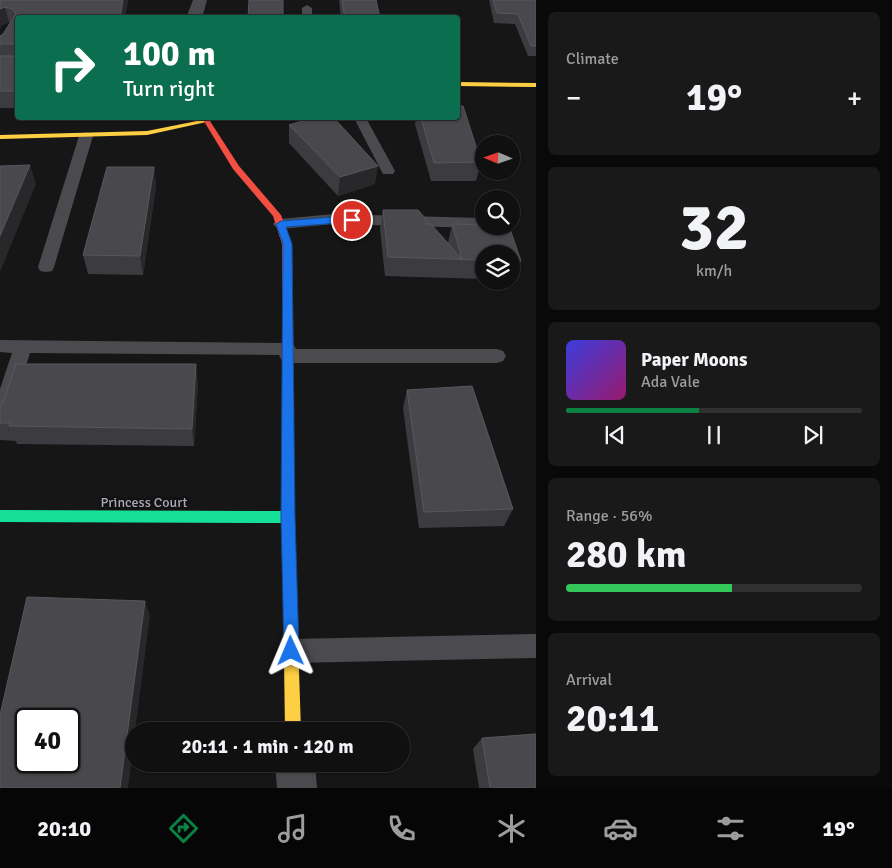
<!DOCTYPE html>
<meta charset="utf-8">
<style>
body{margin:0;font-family:Signika,sans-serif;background:#19191a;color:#f1f3f6;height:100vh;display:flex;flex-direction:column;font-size:19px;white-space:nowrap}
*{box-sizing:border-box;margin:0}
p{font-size:16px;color:#9c9d9f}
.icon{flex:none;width:28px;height:28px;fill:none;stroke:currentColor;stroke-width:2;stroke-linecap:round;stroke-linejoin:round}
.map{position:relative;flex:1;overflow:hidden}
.sheet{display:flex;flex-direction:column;gap:12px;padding:12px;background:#090909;width:356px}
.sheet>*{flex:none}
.hud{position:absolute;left:15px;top:15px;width:445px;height:105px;border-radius:5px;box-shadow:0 1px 4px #0004,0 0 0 1px #303031;background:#0b6e4f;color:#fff;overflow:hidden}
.needle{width:32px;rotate:272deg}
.buttons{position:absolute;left:475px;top:135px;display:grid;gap:10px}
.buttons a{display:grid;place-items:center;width:45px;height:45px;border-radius:50%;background:#101011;box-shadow:0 1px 4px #0004,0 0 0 1px #303031;font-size:25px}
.speed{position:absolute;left:15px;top:708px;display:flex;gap:10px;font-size:25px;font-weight:700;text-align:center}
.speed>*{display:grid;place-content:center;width:65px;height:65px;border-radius:50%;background:#101011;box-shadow:0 1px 4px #0004,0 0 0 1px #303031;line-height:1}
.speed .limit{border:2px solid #111;border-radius:8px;background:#fff;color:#111}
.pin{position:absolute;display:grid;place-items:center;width:42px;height:42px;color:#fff;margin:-21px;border:2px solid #fff;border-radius:50%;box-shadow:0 1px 5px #0007}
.me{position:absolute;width:55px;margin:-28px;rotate:359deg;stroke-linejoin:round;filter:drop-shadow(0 0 4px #0008)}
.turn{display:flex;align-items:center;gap:18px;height:105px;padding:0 25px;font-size:22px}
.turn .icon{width:65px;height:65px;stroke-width:2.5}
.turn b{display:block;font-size:35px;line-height:42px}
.big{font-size:38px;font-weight:700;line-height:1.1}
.sheet .card{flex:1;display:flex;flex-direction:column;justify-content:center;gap:8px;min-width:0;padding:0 18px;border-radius:8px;background:#19191a}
.sheet .dial{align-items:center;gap:0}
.dial b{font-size:65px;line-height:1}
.song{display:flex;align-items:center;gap:15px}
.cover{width:60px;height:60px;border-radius:8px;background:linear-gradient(135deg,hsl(240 70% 55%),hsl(320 70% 35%))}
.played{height:5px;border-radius:2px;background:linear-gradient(90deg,#0b8043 45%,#303031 45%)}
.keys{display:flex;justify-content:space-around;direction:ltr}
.heat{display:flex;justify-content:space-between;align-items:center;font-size:28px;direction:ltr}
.charge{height:8px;border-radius:4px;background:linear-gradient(90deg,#34c759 56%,#303031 0)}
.trip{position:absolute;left:125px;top:722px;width:285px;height:50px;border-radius:25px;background:#101011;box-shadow:0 1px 4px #0004,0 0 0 1px #303031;font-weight:700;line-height:50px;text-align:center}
.dock{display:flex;height:80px;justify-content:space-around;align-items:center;background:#060607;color:#9c9d9f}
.dock .icon{width:35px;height:35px}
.dock .active{color:#0b8043}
.dock b{font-size:22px;color:#f1f3f6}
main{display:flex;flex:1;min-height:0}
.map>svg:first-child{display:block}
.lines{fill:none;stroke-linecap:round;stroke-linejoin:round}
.lane{fill:#4b4b4f;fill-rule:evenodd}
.street{fill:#4b4b4f;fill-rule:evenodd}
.fast{fill:#16e098;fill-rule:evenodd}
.slow{fill:#ffcf43;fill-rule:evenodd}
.jam{fill:#f24e42;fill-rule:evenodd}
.wall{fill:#3c3c40}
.shaded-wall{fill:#28282a}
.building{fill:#48484d;stroke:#57575d;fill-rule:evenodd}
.route{fill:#1a73e8;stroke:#114b97}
.labels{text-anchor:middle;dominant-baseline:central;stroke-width:5;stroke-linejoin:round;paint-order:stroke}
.street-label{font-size:14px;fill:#a8a9b7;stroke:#111112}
</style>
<main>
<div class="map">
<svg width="536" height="788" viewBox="0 0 536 788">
<rect width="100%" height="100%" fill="#161617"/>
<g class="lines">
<!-- lane -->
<path class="lane" d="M307,5L312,8V18H302V8Z
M354,118H366L395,171L393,174H383Z
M86,132L93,136L54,267L52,271L46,272L40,271L38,267L79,136Z
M333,214L481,218L484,219V226H486L481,228L333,224L281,229L276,227L273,224L276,221L281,219Z
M0,340L287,343L293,344L296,349H497L503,351L506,356L503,361L497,363H288L282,361L279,355L30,353L10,418L7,423L0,426V389L12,353L0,352Z
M536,634V658L291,663L282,660L279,651L282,642L291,639Z"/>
<!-- street -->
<path class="street" d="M193,0H207L202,18H186Z
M275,764H315L317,788H277Z"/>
<!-- fast -->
<path class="fast" d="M0,510L288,511L293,513L294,517L293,521L288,523L0,522Z"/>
<!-- slow -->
<path class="slow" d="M458,82L536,83V87L458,86Z
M212,118H225L147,135L0,139V135L147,131Z
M288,388L292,389L294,392V517L301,731H285L282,517V392L284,389Z"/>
<!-- jam -->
<path class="jam" d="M202,118H208L239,166L281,215L292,244L294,392L292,395H284L282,392V244L273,216L233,169Z"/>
</g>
<!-- wall -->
<path class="wall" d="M0,0H128L125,18H18V108H0V36L3,34L10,22L2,25L0,29Z
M339,0H376L380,18H341Z
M489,0H536V56H528L515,24L494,23Z
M416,118H458L481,162L476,181H431L415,124Z
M289,125L375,184L338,196L289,143Z
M154,167L156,186L143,275L88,274L83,255Z
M383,210H418L425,218L426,224H431L448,243L452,224L484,225V226H509L521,261L515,280H511V254H484V279L385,276L380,229Z
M198,383L194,446L17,444L16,441L0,440V406Z
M407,390L513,509L504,526L419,528L403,408Z
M482,738L536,788H479L473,749Z"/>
<!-- shaded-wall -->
<path class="shaded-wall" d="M123,0H128L125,18H120Z
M5,7L9,22L2,25L0,29V9Z
M30,165L36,184L0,272V236Z
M378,166L375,184L338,196L340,177Z
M154,167L156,186L143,275L140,256Z
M196,364L198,383L194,446L192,429Z
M145,601L150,616L135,731H134V742L128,788H120Z"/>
<!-- building -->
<path class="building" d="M0,0H123L120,18H18V91H0V56H15V44H0V36L3,34L16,14L13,9L5,7L0,9Z
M249,0H283V18H248Z
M342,0H376L380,18H345Z
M493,0H536V46H531L518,14L497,13Z
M458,106H463L481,162L434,163L421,118H458Z
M313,118H334L378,166L340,177L289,125Z
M30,165L0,236V166Z
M107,167H154L140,256L83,255Z
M383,210H418L425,218L426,224H431L462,259L452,224L484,225V226H509L521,261H511V254H484V260L388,257Z
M16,364H196L192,429L9,426L10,423H0V406L4,401Z
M472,386L513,509L424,512L407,390Z
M27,597L145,601L120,788H0V715ZM26,719H69V761H26Z
M536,734V788H490L482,738Z"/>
<!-- route -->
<path class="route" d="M333,217H352L356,220C352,223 297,226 286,227L292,244L295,517L299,651L297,656L291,658L286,656L284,651L281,517L283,244L276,224L281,221Z"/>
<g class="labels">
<!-- street labels -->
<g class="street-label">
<text x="144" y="502">Princess Court</text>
</g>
</g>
</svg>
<div class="buttons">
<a><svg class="needle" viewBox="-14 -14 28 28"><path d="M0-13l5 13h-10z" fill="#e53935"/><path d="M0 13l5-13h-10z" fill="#9c9d9f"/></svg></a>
<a><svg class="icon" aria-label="search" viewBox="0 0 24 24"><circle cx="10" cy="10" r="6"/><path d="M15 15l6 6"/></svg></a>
<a><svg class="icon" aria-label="layers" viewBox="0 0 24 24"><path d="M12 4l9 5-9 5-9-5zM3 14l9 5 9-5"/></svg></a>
</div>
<div class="speed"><div class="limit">40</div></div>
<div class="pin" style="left:352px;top:220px;background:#d93025"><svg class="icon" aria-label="arrive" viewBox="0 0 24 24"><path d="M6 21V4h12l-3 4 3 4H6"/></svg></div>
<svg class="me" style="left:291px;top:651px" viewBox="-20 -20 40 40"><path d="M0-17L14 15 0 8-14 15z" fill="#1a73e8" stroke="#fff" stroke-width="4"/></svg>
<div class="trip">20:11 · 1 min · 120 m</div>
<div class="hud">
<div class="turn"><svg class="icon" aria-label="right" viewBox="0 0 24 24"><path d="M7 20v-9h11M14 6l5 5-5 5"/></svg><div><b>100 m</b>Turn right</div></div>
</div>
</div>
<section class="sheet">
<div class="card"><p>Climate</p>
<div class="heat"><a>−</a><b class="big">19°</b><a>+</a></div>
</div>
<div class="card dial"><b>32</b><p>km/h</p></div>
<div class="card">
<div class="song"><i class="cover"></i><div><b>Paper Moons</b><p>Ada Vale</p></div></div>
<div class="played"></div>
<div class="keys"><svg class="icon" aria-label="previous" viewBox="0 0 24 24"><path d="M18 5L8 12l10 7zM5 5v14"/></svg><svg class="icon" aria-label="pause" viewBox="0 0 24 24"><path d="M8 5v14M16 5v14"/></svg><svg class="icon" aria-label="next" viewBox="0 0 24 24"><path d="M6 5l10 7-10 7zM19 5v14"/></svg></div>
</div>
<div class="card"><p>Range · 56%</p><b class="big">280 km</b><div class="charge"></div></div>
<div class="card"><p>Arrival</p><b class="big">20:11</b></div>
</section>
</main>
<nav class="dock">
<b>20:10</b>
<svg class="icon active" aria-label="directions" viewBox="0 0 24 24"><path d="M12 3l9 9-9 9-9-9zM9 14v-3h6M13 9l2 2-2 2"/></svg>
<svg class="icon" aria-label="music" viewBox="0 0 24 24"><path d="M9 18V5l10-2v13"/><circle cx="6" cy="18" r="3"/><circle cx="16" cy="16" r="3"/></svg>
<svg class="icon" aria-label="phone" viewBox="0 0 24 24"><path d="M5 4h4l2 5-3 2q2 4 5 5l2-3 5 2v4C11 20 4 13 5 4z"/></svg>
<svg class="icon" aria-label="climate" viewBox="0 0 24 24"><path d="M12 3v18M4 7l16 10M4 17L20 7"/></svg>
<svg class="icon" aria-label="car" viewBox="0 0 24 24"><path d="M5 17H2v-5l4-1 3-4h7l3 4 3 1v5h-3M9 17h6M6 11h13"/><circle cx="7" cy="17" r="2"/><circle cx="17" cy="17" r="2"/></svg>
<svg class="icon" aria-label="filters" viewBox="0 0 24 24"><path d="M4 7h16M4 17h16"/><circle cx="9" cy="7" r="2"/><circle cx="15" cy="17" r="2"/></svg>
<b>19°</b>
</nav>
